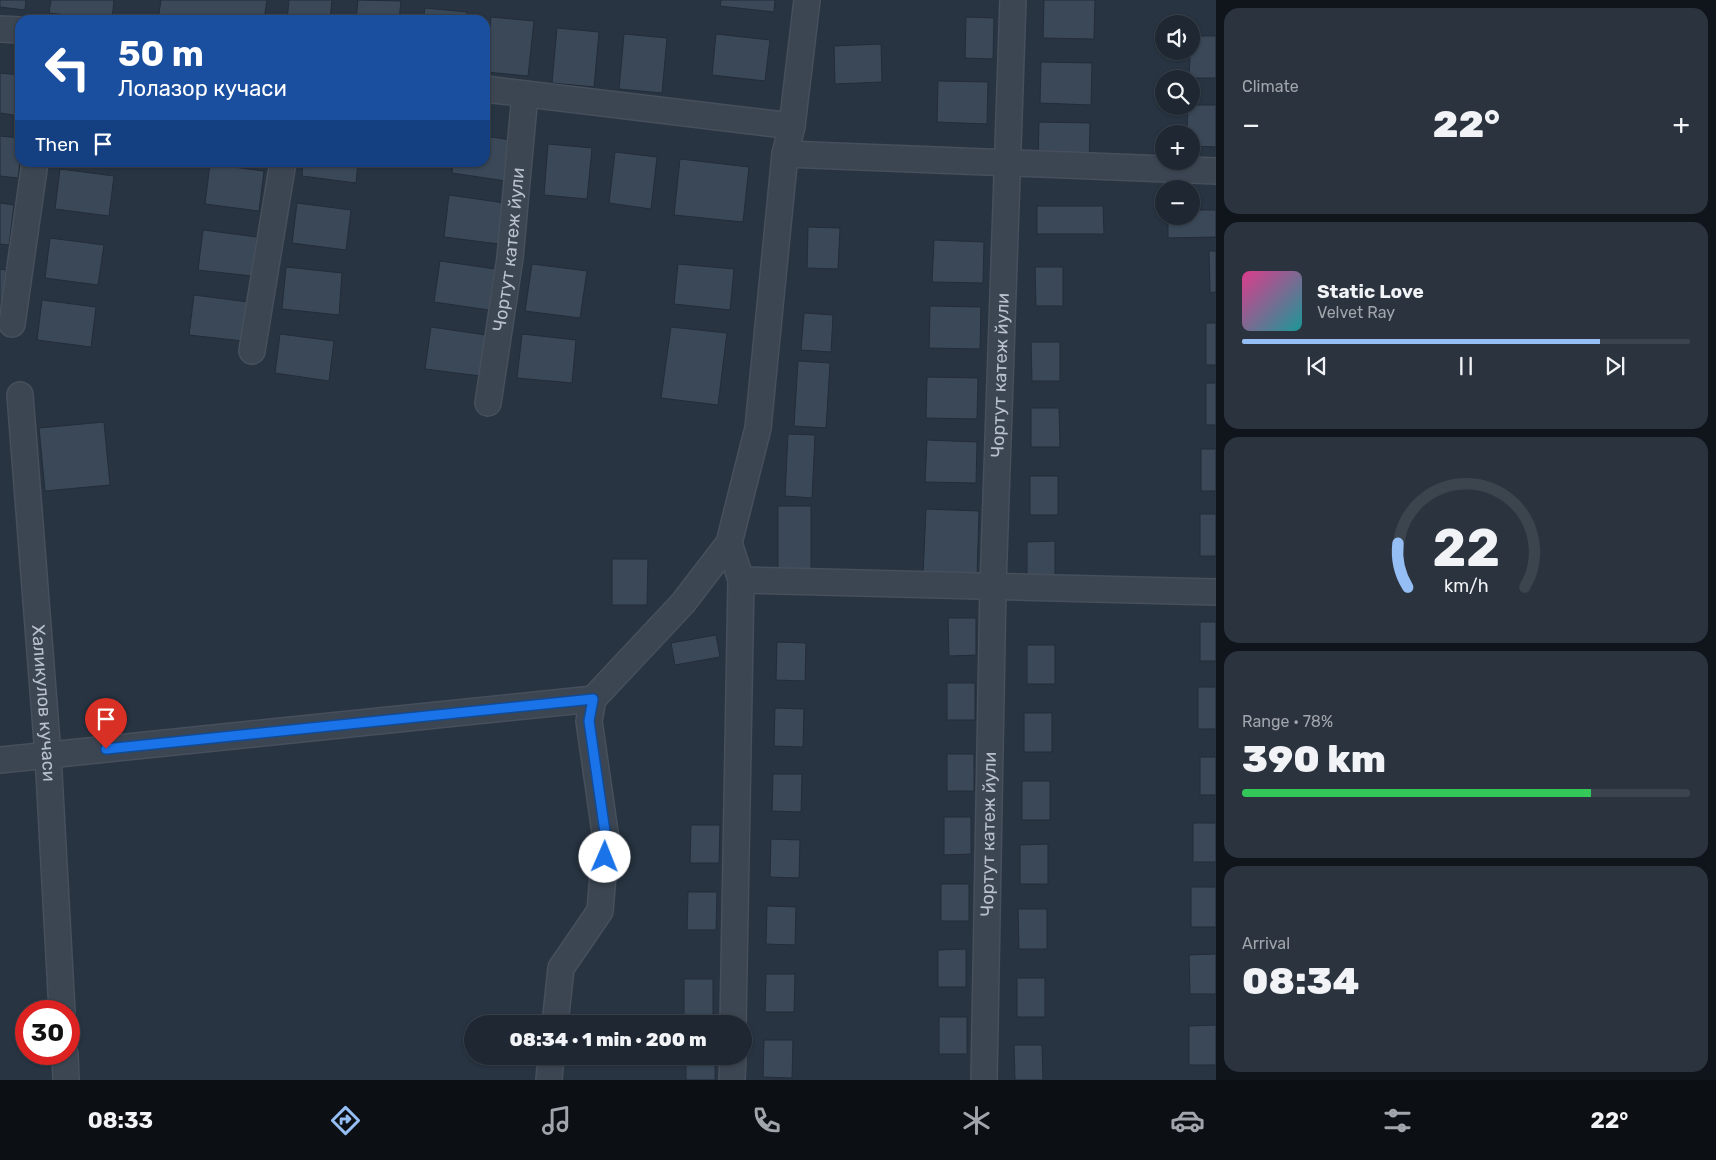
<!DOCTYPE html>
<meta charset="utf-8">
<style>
body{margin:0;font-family:Rubik,sans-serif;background:#2b333e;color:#f1f3f6;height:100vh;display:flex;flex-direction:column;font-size:19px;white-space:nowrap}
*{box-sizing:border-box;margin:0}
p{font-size:16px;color:#a1a5ac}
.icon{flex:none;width:28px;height:28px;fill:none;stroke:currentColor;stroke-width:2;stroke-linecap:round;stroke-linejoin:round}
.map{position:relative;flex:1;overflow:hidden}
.details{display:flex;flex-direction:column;gap:8px;padding:8px;background:#10151c;width:500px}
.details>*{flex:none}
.hud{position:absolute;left:15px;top:15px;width:475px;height:152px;border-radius:15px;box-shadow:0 1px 4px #0004,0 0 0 1px #3c444d;background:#1a4fa0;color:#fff;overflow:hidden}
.controls{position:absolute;left:1155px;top:15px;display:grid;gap:10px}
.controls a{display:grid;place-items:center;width:45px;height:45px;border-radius:50%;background:#1e2732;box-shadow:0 1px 4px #0004,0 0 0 1px #3c444d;font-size:25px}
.speed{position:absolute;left:15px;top:1000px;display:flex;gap:10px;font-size:25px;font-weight:700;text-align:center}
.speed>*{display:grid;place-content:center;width:65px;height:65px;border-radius:50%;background:#1e2732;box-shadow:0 1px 4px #0004,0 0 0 1px #3c444d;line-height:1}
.speed .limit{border:8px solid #d22;background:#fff;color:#111}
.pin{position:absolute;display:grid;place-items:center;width:42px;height:42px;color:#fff;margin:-51px -21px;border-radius:50% 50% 50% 0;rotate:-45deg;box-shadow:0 0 5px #0007}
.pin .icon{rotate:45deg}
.me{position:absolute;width:55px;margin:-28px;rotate:1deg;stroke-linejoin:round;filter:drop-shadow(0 0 4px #0008)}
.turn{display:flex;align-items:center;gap:18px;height:105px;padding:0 20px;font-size:22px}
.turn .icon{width:65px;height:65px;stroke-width:2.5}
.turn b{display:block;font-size:35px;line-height:42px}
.then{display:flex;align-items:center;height:48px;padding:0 20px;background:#0003;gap:10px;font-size:19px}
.big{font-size:38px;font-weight:800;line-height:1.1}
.details .widget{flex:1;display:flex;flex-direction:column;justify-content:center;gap:8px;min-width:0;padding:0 18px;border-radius:15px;background:#2b333e}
.details .dial{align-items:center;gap:0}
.dial svg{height:130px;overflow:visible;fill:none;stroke:#3c444d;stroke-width:7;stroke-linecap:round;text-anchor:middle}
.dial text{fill:#f1f3f6;stroke:none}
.song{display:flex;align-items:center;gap:15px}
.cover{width:60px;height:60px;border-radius:8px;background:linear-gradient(135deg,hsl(330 70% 55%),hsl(180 70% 35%))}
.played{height:5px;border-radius:2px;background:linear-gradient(90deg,#95bef5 80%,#3c444d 80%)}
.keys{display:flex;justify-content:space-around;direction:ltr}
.heat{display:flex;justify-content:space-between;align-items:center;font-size:28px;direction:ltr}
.charge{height:8px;border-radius:4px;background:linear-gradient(90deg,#34c759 78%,#3c444d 0)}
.trip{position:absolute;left:464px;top:1015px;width:288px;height:50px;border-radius:25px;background:#1e2732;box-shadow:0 1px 4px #0004,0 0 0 1px #3c444d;font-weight:800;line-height:50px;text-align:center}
.menu{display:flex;height:80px;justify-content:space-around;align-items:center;background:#0c1014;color:#a1a5ac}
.menu .icon{width:35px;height:35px}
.menu .on{color:#95bef5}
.menu b{font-size:22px;color:#f1f3f6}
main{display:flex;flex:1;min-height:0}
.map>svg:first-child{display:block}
.building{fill:#3a4858;stroke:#232d39}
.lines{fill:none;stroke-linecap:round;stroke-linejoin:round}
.minor-casing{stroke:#464f5b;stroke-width:28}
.minor{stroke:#3c4652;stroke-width:25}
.route-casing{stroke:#114b97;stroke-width:12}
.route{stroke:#1a73e8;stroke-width:9}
.labels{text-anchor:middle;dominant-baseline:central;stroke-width:5;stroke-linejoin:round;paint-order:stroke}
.street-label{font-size:18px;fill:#b9c1cc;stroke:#212b37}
</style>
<main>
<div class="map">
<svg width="1216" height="1080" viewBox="0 0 1216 1080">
<rect width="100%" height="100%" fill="#283442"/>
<!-- building -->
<path class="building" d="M0,0H26L25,10L0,7Z
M51,0H114L112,20L49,13Z
M161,0H267L264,20H158Z
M289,0H332L330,20H287Z
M358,0L401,1L399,20H356Z
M721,0H775L774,12L720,6Z
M1044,0H1095L1094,39L1043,38Z
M425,8L467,12L466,20H423Z
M491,17L534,21L528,76L486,72Z
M966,17L994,18L993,59L965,58Z
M557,28L599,32L594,87L552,83Z
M624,34L667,38L662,93L619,89Z
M716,34L770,40L765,81L712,75Z
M1191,36H1216V78H1189Z
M881,44L882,82L835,84L834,46Z
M1041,62L1092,63L1091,105L1040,103Z
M0,73L20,75V116L0,113Z
M938,81L988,82L987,124L937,122Z
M1191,105H1216V147L1191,146V134H1187L1188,106H1191Z
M1039,122L1090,123L1089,165L1038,164Z
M0,136L20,138V161L18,178L0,176Z
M485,136L512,140L506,181L452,173L453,162H485Z
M548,144L592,148L587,199L544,195Z
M615,152L657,157L651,209L609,203Z
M680,159L749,167L743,222L674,215Z
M303,162H358L356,183L302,176Z
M210,164L264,171L259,211L205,204Z
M60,169L114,176L109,216L55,209Z
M449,195L505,203L499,244L444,237Z
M0,203L14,205L9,245L0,244Z
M297,203L351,210L346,250L292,243Z
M1037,206H1103L1104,234H1037Z
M1191,210H1216V237L1168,238V216H1191Z
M808,227L840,228L838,269L807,268Z
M203,230L257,237L252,276L198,270Z
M50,238L104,245L98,285L45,278Z
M934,240L984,242L983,283L932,282Z
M1209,251H1216V292L1210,293Z
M440,261L495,269L489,310L434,302Z
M532,264L587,271L580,318L525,311Z
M678,264L734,269L730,310L674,304Z
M286,267L342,273L339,315L282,309Z
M1035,267H1063V306H1036Z
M0,269L6,270L1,310L0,309Z
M194,295L248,302L243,341L189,335Z
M42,300L96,307L91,347L37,340Z
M930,306L981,307L980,349L929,348Z
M804,313L833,315L831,352L801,350Z
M1206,323H1216V365H1206Z
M431,327L486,335L480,376L425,369Z
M671,327L727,333L718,405L661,398Z
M280,334L334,341L329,381L275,373Z
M522,334L576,340L572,383L517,378Z
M1031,342H1060V381H1032Z
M798,361L830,363L826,428L794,426Z
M927,377L978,378L977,419L926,418Z
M1206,383H1216V425H1206Z
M1031,408H1059L1060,447H1031Z
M104,422L110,485L45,491L39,428Z
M788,434L815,435L812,498L785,496Z
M927,440L977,442L976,483L925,482Z
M1201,449H1216V491H1201Z
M1030,476H1058V515H1030Z
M778,506H811V572H778Z
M926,509L979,511L977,577L923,575Z
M1200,514H1216V556H1200Z
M1055,541V581H1027V542Z
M612,559H648L647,605H612Z
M948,618H976V655L949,656Z
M1200,622H1216V661H1200Z
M716,635L720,657L675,665L671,643Z
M777,642L806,643L805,681L776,680Z
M1027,645H1055V684H1027Z
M947,683H975V720H947Z
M1198,687H1216V729H1198Z
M775,708L804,709L803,747L774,746Z
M1024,713H1052V752H1024Z
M947,754H974V791H947Z
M1200,757H1216V795H1200Z
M773,774H802L801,812L772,811Z
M1022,781H1050V820H1022Z
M944,817H971V854L944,855Z
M1193,823H1216V862H1193Z
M691,825H720L719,863H690Z
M771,839L800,840L799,878L770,877Z
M1048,844V884H1020V845Z
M941,884H969V921H941Z
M1191,887H1216V927H1191Z
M688,892H717L716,930H687Z
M767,906L796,907L795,945L766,944Z
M1018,909H1047V949H1019Z
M966,949V987H938V950Z
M1216,954V994H1190L1189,955Z
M766,974H795L794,1012H765Z
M1017,978H1045V1017H1017Z
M684,979H713V1017L684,1016Z
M939,1017H967V1054H939Z
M1216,1025V1065H1189V1026Z
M764,1040H793L792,1078L763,1077Z
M1014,1045H1042L1043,1080H1015Z
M686,1061H715V1080H686Z"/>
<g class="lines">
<!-- minor casing -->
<g class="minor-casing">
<g id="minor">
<path d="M0,29L20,30"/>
<path d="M485,89L792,126"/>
<path d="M785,154L1216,171"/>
<path d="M12,324L35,162"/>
<path d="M252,351L283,162"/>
<path id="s1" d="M20,395L48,755L62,1011"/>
<path id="s2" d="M488,403L510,258L525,94"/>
<path d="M729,543L741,580L1216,592"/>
<path d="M593,699L683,603L729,543L758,428L785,154L792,126L807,0"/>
<path d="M0,760L593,699"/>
<path d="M555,1024L561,968L600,911L606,839L589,721L593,699"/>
<path d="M733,1024L741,580"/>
<path d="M65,1054L66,1080"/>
<path d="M549,1080L551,1056"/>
<path d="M732,1080L733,1056"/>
<path id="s3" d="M984,1080L993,586L1013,0"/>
</g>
</g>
<!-- minor -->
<use href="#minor" class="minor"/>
</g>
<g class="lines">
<!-- route casing -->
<g class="route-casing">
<path id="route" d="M106,749L593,699L589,721L606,839L605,857"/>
</g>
<!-- route -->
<use href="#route" class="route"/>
</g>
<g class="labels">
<!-- street labels -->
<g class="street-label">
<text stroke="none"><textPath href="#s2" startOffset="155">Чортут катеж йули</textPath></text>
<text stroke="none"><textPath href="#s3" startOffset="705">Чортут катеж йули</textPath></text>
<text stroke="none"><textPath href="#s1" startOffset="309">Халикулов кучаси</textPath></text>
<text stroke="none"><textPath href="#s3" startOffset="246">Чортут катеж йули</textPath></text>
</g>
</g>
</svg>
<div class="controls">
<a><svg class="icon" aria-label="sound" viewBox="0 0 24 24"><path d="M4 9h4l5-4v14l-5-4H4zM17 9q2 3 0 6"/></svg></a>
<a><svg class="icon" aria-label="search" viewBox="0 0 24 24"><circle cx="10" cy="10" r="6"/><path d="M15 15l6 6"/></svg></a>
<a>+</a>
<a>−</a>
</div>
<div class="speed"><div class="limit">30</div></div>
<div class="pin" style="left:106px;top:749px;background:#d93025"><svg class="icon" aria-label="arrive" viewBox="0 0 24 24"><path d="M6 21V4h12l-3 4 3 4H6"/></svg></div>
<svg class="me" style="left:605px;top:857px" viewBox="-20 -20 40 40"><circle r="19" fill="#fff"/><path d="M0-13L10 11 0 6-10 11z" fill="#1a73e8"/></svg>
<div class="trip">08:34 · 1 min · 200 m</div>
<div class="hud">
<div class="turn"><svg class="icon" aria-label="left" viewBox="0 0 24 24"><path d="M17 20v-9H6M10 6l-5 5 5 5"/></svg><div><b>50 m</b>Лолазор кучаси</div></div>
<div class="then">Then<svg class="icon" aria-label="arrive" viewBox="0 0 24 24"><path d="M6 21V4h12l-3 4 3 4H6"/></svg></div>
</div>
</div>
<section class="details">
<div class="widget"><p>Climate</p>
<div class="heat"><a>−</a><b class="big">22°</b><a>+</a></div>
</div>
<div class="widget">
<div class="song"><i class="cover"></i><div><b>Static Love</b><p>Velvet Ray</p></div></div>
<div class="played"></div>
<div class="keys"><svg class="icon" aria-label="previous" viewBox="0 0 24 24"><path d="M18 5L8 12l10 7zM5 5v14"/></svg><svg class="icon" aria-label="pause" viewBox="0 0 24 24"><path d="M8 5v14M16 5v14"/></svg><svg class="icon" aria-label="next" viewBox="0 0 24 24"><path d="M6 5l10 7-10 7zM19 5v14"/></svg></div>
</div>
<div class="widget dial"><svg viewBox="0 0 100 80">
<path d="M14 69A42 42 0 1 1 86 69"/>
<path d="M14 69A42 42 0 0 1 8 42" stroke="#95bef5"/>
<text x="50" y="56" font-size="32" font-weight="700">22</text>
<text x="50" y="72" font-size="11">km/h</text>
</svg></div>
<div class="widget"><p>Range · 78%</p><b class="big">390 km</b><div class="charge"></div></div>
<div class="widget"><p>Arrival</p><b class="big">08:34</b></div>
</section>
</main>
<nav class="menu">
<b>08:33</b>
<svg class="icon on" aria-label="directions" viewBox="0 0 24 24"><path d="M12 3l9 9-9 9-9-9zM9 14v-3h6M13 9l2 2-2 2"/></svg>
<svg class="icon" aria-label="music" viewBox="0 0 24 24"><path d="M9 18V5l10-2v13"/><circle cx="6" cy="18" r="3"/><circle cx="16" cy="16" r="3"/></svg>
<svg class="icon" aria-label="phone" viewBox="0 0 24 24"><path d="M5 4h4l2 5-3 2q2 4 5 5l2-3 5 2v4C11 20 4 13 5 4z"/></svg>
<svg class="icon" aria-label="climate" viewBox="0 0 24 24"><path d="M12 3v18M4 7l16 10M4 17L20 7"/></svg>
<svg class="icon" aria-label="car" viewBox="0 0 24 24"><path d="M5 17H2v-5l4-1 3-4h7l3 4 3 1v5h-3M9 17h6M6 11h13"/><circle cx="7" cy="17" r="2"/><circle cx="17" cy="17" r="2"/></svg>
<svg class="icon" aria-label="filters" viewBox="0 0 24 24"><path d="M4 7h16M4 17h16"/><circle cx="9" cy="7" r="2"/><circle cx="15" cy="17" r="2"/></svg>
<b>22°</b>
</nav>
